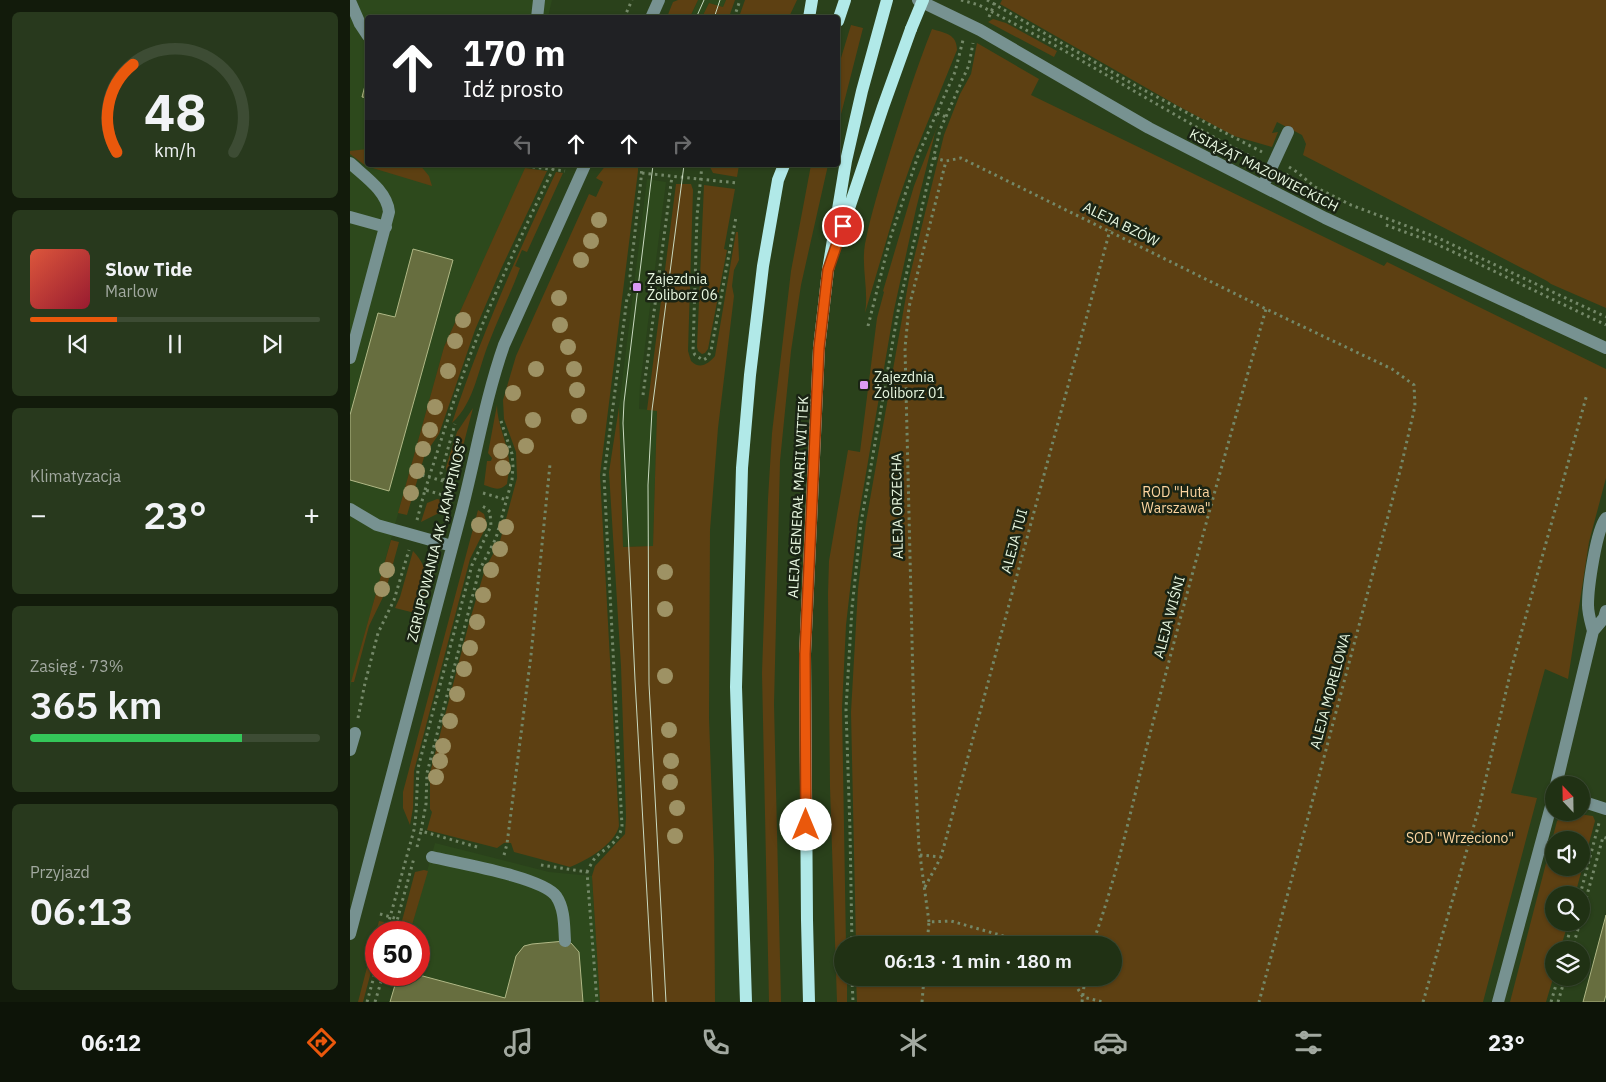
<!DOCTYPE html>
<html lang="pl">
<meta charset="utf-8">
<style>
body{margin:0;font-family:"IBM Plex Sans",sans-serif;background:#28391d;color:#f1f3f6;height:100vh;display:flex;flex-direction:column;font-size:19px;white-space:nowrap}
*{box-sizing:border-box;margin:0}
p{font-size:16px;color:#a2a9a0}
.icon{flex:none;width:28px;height:28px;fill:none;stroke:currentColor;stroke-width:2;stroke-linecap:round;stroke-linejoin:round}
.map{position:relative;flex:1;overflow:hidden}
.side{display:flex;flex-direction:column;gap:12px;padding:12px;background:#121b0b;width:350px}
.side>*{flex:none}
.top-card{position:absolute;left:15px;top:15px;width:475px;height:152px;border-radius:5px;box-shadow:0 1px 4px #0004,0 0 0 1px #3d4c34;background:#202124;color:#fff;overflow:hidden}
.needle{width:32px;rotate:338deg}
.controls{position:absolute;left:1195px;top:776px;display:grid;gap:10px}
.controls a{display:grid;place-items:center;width:45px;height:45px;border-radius:50%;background:#203114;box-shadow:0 1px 4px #0004,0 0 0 1px #3d4c34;font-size:25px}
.speed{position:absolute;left:15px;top:921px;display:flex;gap:10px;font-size:25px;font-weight:700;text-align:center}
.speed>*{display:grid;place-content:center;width:65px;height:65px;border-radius:50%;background:#203114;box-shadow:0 1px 4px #0004,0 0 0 1px #3d4c34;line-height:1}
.speed .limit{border:8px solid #d22;background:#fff;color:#111}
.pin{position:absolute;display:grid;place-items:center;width:42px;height:42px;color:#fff;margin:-21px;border:2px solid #fff;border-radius:50%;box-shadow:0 1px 5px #0007}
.me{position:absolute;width:55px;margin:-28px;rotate:0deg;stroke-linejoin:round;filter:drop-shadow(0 0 4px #0008)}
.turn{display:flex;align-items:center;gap:18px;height:105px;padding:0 15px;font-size:22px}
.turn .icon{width:65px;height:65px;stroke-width:2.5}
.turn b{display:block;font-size:35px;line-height:42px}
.lanes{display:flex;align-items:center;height:48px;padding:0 15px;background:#0003;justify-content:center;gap:25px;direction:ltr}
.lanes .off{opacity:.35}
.big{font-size:38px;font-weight:600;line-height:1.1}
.side .card{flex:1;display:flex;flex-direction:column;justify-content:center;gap:8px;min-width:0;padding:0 18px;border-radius:8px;background:#28391d}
.side .dial{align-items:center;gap:0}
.dial svg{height:130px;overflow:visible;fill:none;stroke:#3d4c34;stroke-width:7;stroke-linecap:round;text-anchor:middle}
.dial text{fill:#f1f3f6;stroke:none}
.song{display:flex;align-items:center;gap:15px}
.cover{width:60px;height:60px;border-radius:8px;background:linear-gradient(135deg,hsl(10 70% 55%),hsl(350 70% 35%))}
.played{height:5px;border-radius:2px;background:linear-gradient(90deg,#ea580c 30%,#3d4c34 30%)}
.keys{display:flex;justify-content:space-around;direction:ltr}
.heat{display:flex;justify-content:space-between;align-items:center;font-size:28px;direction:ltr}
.charge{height:8px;border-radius:4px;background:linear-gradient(90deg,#34c759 73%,#3d4c34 0)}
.trip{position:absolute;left:484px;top:936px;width:288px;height:50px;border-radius:25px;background:#203114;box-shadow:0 1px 4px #0004,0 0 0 1px #3d4c34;font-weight:600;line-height:50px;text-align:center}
.dock{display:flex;height:80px;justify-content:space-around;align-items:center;background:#0d1408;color:#a2a9a0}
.dock .icon{width:35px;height:35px}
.dock .current{color:#ea580c}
.dock b{font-size:22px;color:#f1f3f6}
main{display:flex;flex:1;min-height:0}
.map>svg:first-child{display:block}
.built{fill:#2d491c}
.green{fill:#5d4012;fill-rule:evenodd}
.building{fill:#676e3f;stroke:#b0b886}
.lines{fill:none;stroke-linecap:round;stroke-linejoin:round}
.path{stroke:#748868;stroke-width:3;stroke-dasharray:2.5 4;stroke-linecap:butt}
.minor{stroke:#779291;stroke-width:12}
.major{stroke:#b1e9e8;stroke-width:12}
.tram{stroke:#c9dac0;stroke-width:1}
.major-bridge{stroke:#b1e9e8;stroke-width:12}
.tree{fill:#9e9264}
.route-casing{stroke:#983908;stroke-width:12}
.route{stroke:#ea580c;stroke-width:9}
.poi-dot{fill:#da9af6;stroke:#1a2414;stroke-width:2}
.labels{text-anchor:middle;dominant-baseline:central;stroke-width:5;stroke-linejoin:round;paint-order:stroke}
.street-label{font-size:14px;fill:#e9f8e1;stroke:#1a2414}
.poi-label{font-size:14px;fill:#e9f8e1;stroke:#1a2414;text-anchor:start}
.park-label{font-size:14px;fill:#fdd5a0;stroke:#1a2414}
</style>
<main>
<section class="side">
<div class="card dial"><svg viewBox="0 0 100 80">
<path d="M14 69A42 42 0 1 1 86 69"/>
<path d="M14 69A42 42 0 0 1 24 15" stroke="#ea580c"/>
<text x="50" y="56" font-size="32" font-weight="700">48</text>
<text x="50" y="72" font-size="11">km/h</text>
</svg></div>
<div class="card">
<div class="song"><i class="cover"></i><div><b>Slow Tide</b><p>Marlow</p></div></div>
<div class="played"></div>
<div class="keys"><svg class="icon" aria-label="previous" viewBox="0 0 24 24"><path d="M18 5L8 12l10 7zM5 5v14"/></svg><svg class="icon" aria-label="pause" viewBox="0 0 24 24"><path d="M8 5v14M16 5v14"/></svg><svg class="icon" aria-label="next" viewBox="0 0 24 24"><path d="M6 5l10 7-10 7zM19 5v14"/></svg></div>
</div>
<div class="card"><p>Klimatyzacja</p>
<div class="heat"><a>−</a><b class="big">23°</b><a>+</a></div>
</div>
<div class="card"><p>Zasięg · 73%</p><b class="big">365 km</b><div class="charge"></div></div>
<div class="card"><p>Przyjazd</p><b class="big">06:13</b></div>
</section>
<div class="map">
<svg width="1256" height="1002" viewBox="0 0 1256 1002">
<rect width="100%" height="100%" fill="#2a411b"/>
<!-- built -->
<path class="built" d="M0,0H202L198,17L18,18V165H177L94,347L0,688Z
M348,0H376L373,7L359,3L352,17L340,18Z
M297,179L316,182L290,385L289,409L307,410L303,546L273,547L269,407Z
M85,843L199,872L242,876L250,1002H40L48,975H69V932H60Z"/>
<!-- green -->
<path class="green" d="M328,0H348L340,17H317L323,2Z
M376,0H385L379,17H352L359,3L373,7Z
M395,0H447L439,17H389Z
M652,0H1256V308L1201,284L1197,281L953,155L956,144L952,135L927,122L922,133L928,132L922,147L884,136L828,106L650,4Z
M643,19L656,23L707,51L704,57L638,22Z
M501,25L513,28L488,126V68Z
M582,29C595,33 607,34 607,50L563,158L548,201L515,313C519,290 511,267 515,244C521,213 531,182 540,152C553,110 566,69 582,29Z
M627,43L689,79L681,95L1034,266L1037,262L1256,369V478L1239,542L1218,679L1195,669L1161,793L1187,798L1133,1002H507L506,978H762V945H506L501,712L508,589L516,522L559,279L594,135L610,94L621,74Z
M591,117L585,133L566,209L544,310L508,520L496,625L492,708L496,945H492V978H497V1002H487L480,787L478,594L479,561L498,450L510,452L527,318L534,292L533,291L564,186Z
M17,149L18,165H70L79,176L82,186L16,166L0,154V151Z
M256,165H288V171L250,475L269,826C265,844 236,861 220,867L164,852L161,843H154L147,848L77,830L82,812L80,809V773L119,623L135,569L150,541L167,478L166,452L154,419L153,400L166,356L239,194L246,197L253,182L246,178Z
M359,165H389L387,177L363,173Z
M461,165H478L451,285L441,351L430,461L424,704L431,1002H419L412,673L418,499L422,433L441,271Z
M175,168L197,171L151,269L125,330L89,434L75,454L57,515L48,513L94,347Z
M206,172L213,173L177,252L172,250L165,266L170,268C161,293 149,316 140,340C128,368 125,402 102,423C131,335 167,255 206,172Z
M326,184H341L343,190L338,351L341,361C350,370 358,364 365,356L386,232H388L389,260L384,270L382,286L384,296L368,428L360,530L359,718L364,860L365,1002H250L242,876L245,866L275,834L276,817L271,666L259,472L269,407L273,547L303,546L307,411L297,410Z
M354,185L385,189L374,249L377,250L358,349L355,353L352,354L348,351L347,347Z
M147,405C147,424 157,441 159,460C160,468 158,476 157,484C148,492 144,488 134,485L137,461H141L142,458L138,453Z
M123,408L105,477L97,472L96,467L107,432Z
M87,499L98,501L89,513L71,522L77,503Z
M128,510L134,514L137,525L120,559L64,771L63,808L60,825L53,808V792Z
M41,540L49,542L35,593L19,626L4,682H1Z
M63,551C83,572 76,589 69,614L45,608L50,597Z
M1220,813L1243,816L1245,821L1225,895H1204V922L1218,923L1210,950H1204V975L1196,1002H1160L1207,821L1212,816ZM1204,840H1231V868H1204Z
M74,870L78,871L60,932H49L65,872Z
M29,921L34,922L32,932H26V953L13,1002H8Z"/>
<!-- building -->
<path class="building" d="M18,74V98L12,97Z
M63,249L103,260L39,491L0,480V415L28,313L45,317Z
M1256,915V995L1254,1002H1233Z
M623,938L648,945H622Z
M215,941L221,943L229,952L233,1002H40L48,975H69L155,998L166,956L174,946L182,944Z
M644,978H677L675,986Z"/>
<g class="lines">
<!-- path -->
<path class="path" d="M611,0L629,5L708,47L869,140L906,159
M637,0L788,87L912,152
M639,17L646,0
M274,18L282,0
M384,18L390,0
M587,113L596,117
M584,158L596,161L611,158L916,309L1042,369L1064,385L1065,406L1050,471L909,1002
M352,165L347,216L343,351L345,355L353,360L357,358L361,351L386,217
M176,166L215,171
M939,167L947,172L965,187L1001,205L1086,237L1256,317
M292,173L387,183
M936,174L954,186
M1036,225L1082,242L1125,262L1256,325
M518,326L540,239L569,153L605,72L613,40
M293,395L322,176
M72,475L93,481
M100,483L93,479L91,473L105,424
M75,490C90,444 104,398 121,353C146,289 175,227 205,165
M133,493L157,500
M67,520L75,490L100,497
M8,718L15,683L28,633L44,600L59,550
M67,847L71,831
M127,847L71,831L76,804L77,773L129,571L146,538L162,480L163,466L162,454L151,421
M154,855L157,844L181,655L200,464
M570,855L591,857
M191,865L237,872L247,1002
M237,872C239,868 242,862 245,858C256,847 269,843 272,826L254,476L277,298C281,293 283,282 280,276L291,179L292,165
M575,887L591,857L760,230
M1230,895L1249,823
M30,914L48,919
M1231,917L1253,837L1256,838
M579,922L569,848L565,765L555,348L559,307L596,161
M36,932L64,830L66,814L68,768L122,565L141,526L140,512L136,508L130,505
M44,932L64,858
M502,945L500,830L496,709L502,608L511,523L549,306L590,130L619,65L623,43
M577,945L579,922L601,921L685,945
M742,945C770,869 785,789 806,711C841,576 878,443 916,309
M1215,950L1222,922
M1222,950L1230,922
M502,978L503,1002
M721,978L733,997L753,1002
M17,1002L26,969
M25,1002L33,975
M572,1002L574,978
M732,1002L735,978
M1073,1002L1129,808L1161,670L1237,394
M1201,1002L1208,978
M1208,1002L1215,978"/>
<!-- minor -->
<path class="minor" d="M568,0L630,30L799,128L975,218L1256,348
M0,1L10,24L18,36
M187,18L189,0
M301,18L309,0
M0,163C14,176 37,191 39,212L0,358
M913,186L938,132
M0,217L36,227
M0,509L27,525L102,546
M1243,631C1241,623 1238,614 1238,605C1238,588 1246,530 1256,518
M0,750L5,733
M1206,785L1243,631L1254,618L1256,611
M1231,801L1256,809
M82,857C107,863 192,877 206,896C215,909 214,927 215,941
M0,934C36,796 72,658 109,521C125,462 134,402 154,345L235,165
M1148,1002L1204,795"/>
<!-- major -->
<path class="major" d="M459,18L462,0
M488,21L495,0
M491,232L533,107L561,29
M396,1002L386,687L392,468L400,375L413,266L428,180L434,165
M459,1002L457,920L455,654L469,348L478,270L496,161L512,91L537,0"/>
<!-- tram -->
<path class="tram" d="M346,18L354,0
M364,18L370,0
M303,165L274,402L273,423L285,680L303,1002
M316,1002L299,684L298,485L302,410L334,165"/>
<!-- major-bridge -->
<path class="major-bridge" d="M561,29L573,0"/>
</g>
<!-- trees -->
<g class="tree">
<circle cx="249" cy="220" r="8"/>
<circle cx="241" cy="241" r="8"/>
<circle cx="231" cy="260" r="8"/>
<circle cx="209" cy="298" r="8"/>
<circle cx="113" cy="320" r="8"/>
<circle cx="210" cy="325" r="8"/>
<circle cx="105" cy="341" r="8"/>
<circle cx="218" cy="347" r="8"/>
<circle cx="186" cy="369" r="8"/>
<circle cx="224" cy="369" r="8"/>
<circle cx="98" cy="371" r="8"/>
<circle cx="227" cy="390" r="8"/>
<circle cx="163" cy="393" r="8"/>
<circle cx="85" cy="407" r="8"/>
<circle cx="229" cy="416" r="8"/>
<circle cx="183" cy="420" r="8"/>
<circle cx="80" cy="430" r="8"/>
<circle cx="176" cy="446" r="8"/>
<circle cx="73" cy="449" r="8"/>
<circle cx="151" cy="451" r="8"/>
<circle cx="153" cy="468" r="8"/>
<circle cx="67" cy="471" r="8"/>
<circle cx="61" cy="493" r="8"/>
<circle cx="129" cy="525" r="8"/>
<circle cx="156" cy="527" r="8"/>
<circle cx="150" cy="549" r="8"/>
<circle cx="37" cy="570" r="8"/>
<circle cx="141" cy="570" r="8"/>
<circle cx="315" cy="572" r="8"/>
<circle cx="32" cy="589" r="8"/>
<circle cx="133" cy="595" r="8"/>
<circle cx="315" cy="609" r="8"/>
<circle cx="127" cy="622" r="8"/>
<circle cx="120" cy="648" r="8"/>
<circle cx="114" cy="669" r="8"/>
<circle cx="315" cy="676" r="8"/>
<circle cx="107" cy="694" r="8"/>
<circle cx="100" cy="721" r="8"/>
<circle cx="319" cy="730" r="8"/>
<circle cx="93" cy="746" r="8"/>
<circle cx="90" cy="761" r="8"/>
<circle cx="321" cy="761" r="8"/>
<circle cx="86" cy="777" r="8"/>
<circle cx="320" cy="782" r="8"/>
<circle cx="327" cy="808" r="8"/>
<circle cx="325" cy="836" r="8"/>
</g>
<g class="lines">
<!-- route casing -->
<g class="route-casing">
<path id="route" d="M456,825L455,654L469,348L478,270L493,226"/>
</g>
<!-- route -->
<use href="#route" class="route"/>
</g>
<!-- markers -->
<g class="poi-dot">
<rect x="282" y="282" width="10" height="10" rx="2.5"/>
<rect x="509" y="380" width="10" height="10" rx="2.5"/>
</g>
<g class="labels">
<!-- street labels -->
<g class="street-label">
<text transform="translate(914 170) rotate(27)">KSIĄŻĄT MAZOWIECKICH</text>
<text transform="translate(771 224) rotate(26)">ALEJA BZÓW</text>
<text transform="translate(448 497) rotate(-87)">ALEJA GENERAŁ MARII WITTEK</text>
<text transform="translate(547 506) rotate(-91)">ALEJA ORZECHA</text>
<text transform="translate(87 540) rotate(-76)">ZGRUPOWANIA AK „KAMPINOS”</text>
<text transform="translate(664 541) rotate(-75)">ALEJA TUI</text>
<text transform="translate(819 617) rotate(-75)">ALEJA WIŚNI</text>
<text transform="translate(980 691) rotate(-75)">ALEJA MORELOWA</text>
</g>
<!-- poi labels -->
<g class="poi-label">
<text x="297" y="279">Zajezdnia<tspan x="297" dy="16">Żoliborz 06</tspan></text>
<text x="524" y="377">Zajezdnia<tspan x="524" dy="16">Żoliborz 01</tspan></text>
</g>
<!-- park labels -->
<g class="park-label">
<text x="826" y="492">ROD "Huta<tspan x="826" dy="16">Warszawa"</tspan></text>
<text x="1110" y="838">SOD "Wrzeciono"</text>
</g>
</g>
</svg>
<div class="controls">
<a><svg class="needle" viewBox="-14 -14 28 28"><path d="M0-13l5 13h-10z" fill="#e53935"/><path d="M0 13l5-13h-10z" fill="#a2a9a0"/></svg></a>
<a><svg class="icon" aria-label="sound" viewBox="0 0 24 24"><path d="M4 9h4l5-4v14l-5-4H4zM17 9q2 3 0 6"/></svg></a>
<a><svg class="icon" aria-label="search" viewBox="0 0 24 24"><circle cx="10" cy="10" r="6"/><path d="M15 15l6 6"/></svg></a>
<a><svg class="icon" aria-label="layers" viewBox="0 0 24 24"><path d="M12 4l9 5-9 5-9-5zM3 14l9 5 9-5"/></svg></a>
</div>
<div class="speed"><div class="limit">50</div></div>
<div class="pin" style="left:493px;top:226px;background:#d93025"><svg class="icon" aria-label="arrive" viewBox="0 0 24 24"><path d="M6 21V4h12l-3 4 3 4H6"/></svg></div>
<svg class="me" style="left:456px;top:825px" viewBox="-20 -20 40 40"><circle r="19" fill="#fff"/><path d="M0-13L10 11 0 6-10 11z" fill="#ea580c"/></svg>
<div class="trip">06:13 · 1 min · 180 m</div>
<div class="top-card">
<div class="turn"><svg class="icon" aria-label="ahead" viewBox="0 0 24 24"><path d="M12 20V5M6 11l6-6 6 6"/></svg><div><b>170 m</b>Idź prosto</div></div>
<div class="lanes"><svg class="icon off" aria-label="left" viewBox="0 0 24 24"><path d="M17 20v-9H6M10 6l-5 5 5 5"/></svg><svg class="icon" aria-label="ahead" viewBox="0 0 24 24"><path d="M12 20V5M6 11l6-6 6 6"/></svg><svg class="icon" aria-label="ahead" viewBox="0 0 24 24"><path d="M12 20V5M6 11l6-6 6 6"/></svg><svg class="icon off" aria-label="right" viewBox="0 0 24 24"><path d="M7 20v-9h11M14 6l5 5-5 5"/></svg></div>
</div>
</div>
</main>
<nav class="dock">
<b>06:12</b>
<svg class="icon current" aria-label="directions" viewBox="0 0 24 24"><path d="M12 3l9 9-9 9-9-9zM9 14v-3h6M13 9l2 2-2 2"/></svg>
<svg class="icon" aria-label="music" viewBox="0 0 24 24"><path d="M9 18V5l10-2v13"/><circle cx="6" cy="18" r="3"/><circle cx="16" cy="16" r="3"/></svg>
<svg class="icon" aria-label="phone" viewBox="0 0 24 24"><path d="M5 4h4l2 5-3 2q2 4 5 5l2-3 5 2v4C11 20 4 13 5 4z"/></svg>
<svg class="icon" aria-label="climate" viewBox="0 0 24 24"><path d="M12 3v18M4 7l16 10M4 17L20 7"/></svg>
<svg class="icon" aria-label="car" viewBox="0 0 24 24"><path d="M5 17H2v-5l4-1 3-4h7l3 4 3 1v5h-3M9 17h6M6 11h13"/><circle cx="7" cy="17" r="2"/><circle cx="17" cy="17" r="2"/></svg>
<svg class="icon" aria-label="filters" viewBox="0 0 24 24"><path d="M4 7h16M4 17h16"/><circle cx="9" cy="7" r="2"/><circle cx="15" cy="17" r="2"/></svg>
<b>23°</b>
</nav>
